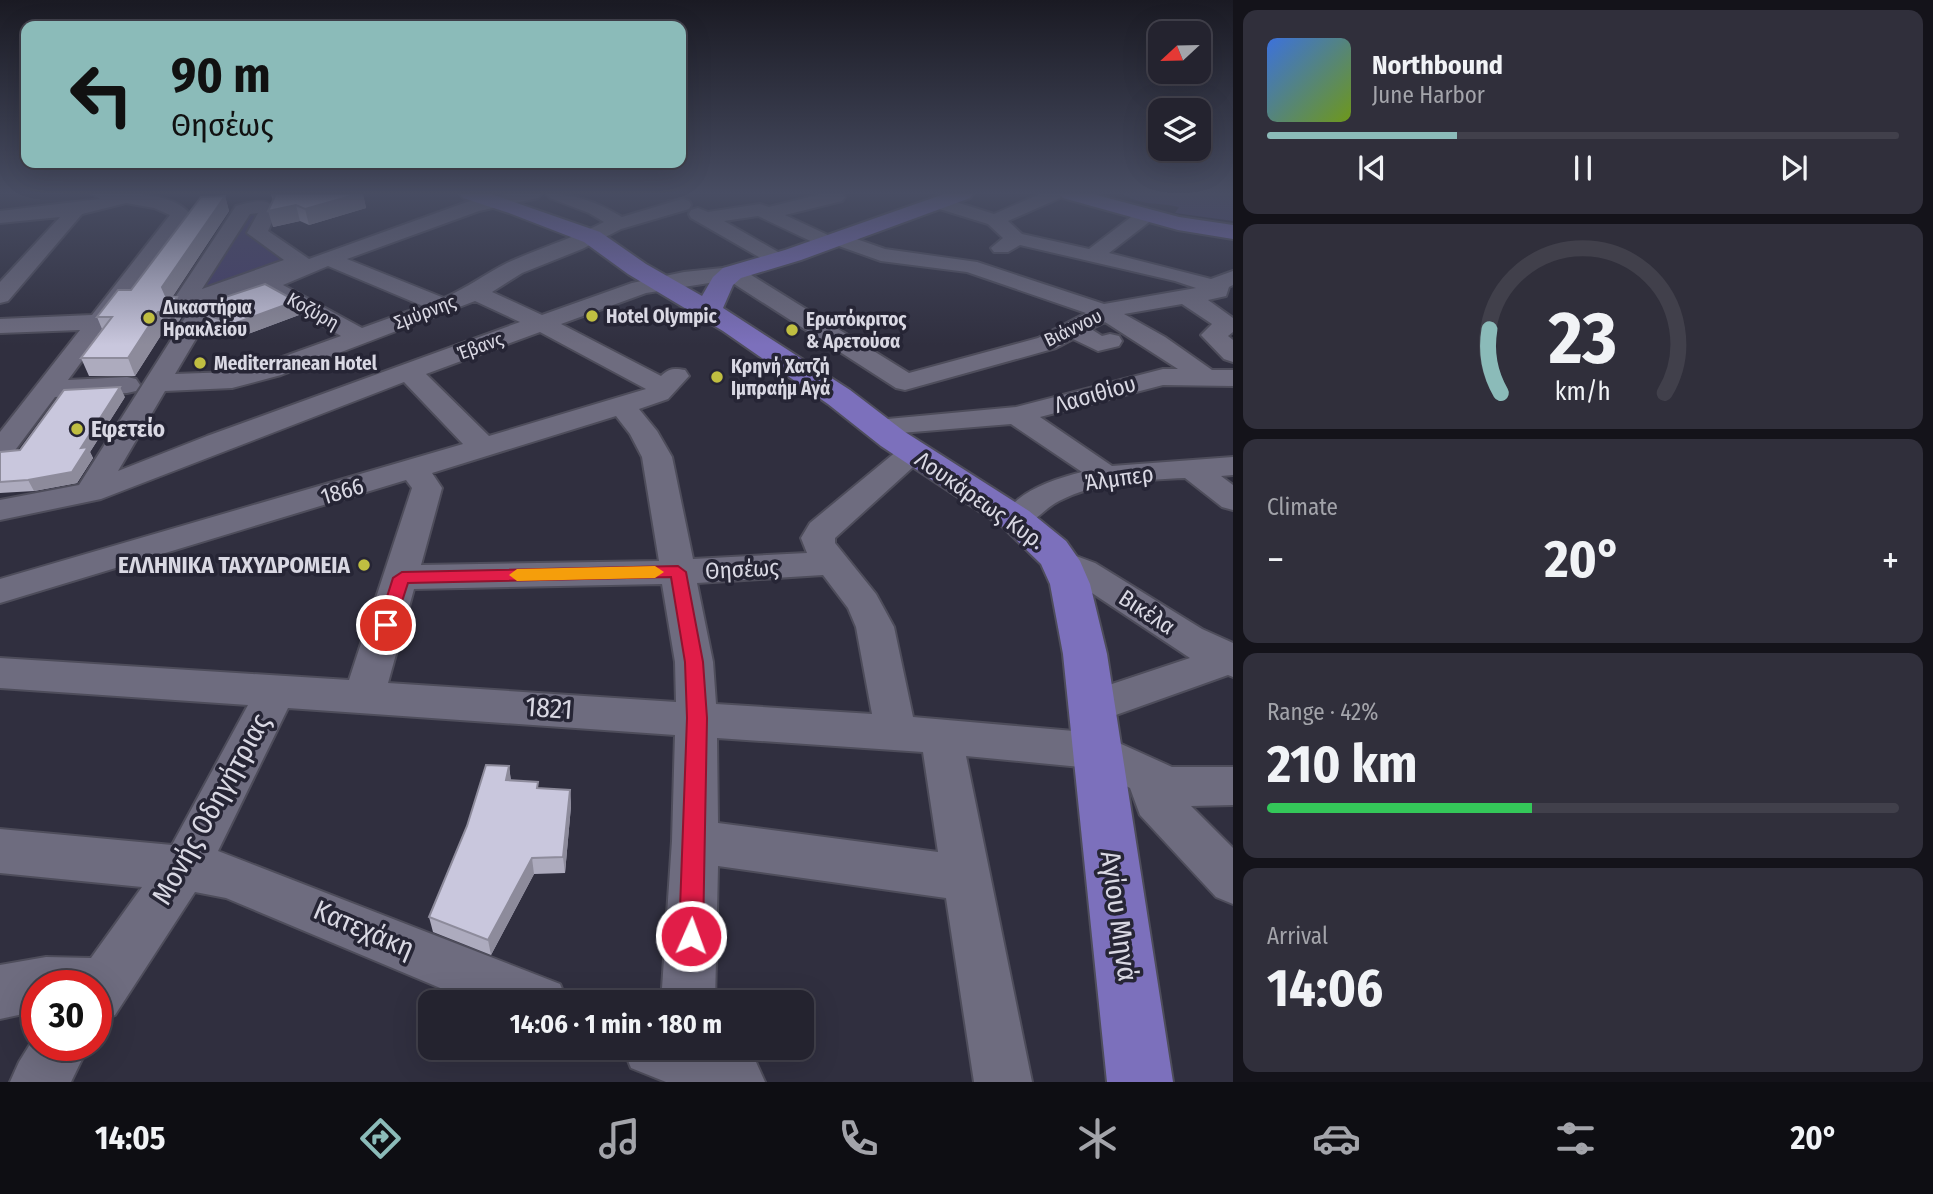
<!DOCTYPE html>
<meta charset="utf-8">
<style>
body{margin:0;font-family:"Fira Sans Condensed",sans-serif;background:#302f3b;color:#f1f3f6;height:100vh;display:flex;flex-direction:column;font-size:26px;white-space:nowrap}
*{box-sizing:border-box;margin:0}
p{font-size:23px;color:#a3a4aa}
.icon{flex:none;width:38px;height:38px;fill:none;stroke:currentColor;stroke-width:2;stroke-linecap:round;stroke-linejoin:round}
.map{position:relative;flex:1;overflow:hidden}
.details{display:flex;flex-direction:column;gap:10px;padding:10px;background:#14131a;width:700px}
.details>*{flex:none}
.guide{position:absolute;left:21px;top:21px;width:665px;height:147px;border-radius:14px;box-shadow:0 7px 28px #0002,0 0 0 2px #41404b;background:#8bbbb9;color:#111;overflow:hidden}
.needle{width:46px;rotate:248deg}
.buttons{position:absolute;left:1148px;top:21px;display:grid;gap:14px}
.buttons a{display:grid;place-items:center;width:63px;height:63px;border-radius:14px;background:#24232f;box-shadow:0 7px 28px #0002,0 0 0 2px #41404b;font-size:35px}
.speed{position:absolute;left:21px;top:970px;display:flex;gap:14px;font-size:35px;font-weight:700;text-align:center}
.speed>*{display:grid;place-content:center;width:91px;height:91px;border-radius:50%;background:#24232f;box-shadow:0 7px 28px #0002,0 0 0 2px #41404b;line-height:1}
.speed .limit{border:10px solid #d22;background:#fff;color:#111}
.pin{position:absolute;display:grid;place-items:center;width:60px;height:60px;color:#fff;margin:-30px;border:4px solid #fff;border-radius:50%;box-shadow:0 2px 7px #0007}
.me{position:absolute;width:77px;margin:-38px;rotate:2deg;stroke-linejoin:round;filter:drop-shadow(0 0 5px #0008)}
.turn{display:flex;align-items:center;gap:24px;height:147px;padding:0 35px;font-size:32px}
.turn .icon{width:91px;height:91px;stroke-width:2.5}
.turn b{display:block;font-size:49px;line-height:60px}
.big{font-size:52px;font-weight:700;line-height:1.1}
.details .card{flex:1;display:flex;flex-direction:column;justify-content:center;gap:10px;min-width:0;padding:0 24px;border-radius:14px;background:#302f3b}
.details .dial{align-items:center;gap:0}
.dial svg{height:182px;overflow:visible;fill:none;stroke:#41404b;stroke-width:7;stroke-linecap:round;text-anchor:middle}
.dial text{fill:#f1f3f6;stroke:none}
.song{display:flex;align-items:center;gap:21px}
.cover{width:84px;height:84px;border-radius:10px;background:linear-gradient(135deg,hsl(220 70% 55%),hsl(80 70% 35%))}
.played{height:7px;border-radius:4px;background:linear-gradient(90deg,#8bbbb9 30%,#41404b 30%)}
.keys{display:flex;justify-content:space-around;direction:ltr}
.heat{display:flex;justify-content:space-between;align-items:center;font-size:38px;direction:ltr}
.charge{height:10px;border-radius:5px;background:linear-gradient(90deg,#34c759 42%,#41404b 0)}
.trip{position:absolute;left:418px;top:990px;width:396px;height:70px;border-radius:14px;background:#24232f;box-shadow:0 7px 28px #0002,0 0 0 2px #41404b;font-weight:700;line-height:70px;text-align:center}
.tab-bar{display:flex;height:112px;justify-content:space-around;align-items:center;background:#0e0e13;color:#a3a4aa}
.tab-bar .icon{width:49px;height:49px}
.tab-bar .selected{color:#8bbbb9}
.tab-bar b{font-size:32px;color:#f1f3f6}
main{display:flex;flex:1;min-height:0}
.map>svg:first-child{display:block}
.green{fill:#453f6c}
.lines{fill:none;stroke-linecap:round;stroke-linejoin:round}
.minor-casing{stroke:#4e4d5b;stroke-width:4}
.major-casing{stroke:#4e4d5b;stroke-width:4}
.minor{fill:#6e6c7f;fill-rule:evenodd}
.major{fill:#7c70bc;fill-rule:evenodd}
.wall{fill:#adabbe}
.shaded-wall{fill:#8d8b9b}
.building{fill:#c9c7dd;stroke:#8d8b9b;stroke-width:2}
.route{fill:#e11d48;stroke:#92132f;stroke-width:2}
.slow{fill:#f59e0b}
.poi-dot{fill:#c0be41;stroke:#262535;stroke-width:2.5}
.labels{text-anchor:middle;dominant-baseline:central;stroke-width:7;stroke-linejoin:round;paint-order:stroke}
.far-poi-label{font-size:19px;font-weight:bold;fill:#d9d8e3;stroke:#262535;text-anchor:start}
.far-street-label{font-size:19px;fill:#d9d8e3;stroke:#262535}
.street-label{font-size:23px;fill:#d9d8e3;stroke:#262535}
.poi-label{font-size:23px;font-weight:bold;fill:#d9d8e3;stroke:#262535;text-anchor:start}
.near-street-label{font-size:28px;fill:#d9d8e3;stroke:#262535}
</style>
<main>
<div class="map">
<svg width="1233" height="1082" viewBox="0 0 1233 1082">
<rect width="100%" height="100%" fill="#302f3f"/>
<!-- green -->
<path class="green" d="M1123,194H1233V221L1175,213L1179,207C1158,202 1141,206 1123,194Z
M264,206L259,228L300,261L181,305L243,210Z"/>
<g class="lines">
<!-- minor casing -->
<g class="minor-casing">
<path id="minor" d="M92,194C118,192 173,191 190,214L68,380L127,377L136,379L140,385L136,391L127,393L55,397L10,457L0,460V432L80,330L0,333V319L92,315L170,215L154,208L126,203L82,214L8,301L0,303V282L60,217L0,223V211L100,199Z
M507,194H541L538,198L479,211L347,259L444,298C467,288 485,274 507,263C539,248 572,239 604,222L589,213L550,198L547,194C576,194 597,202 622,217L682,199L689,201L691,205L689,209L621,229L582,249L522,273L492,292L542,315L632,283L684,272L732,267L740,268L909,373L1038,338L1086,313L967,272L881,261L836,245L828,248L821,246L758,216L724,221L785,256L788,260L785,264H771L691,218L689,214L691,210L698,208L708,212L760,204L769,207L821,194H843L845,197L842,201L785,215L830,236L838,233L845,235L885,249L977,262L1104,304L1196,288L1175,281L1020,245L1008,252H994L991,248L1003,238L988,224L933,207L931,203L940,197L994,214L1040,194H1063L1060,198L1008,221L1022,234L1089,249L1139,211H1153L1155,215L1153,219L1109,253L1211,279L1233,271V285L1229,287L1226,296L1208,300L1233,318V332L1228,336L1233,340V362L1224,359L1201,335L1212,324L1182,304L1124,314L1165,337L1212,370H1233V386L1163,385L1040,417L1112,466L1233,457V475L1221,476L1233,485V510L1222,507L1185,478C1143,480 1098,481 1059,501C1039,511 1030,533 1005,526L1000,519C1018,491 1051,480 1082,472L1011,424L876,435L866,433L862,427L866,421L1016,407L1163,369H1178L1105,322L1091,329L1102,336L1110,334L1119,336L1122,341L1119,346L1098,351L1073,339L1056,348L905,390L896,388L728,280L646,293L561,324L661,376C669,368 675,368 685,370L689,376L668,399L639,409L657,431L672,457L693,559L807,553L801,538L810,523L903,446L913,443L923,446L928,452L923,458L835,538V543L876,594L894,627L913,717L1097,733L1172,767H1233V805L1191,806L1233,848V904L1216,897L1140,815L1130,788L1091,768L966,756L1032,1082H974L946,898L718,866L715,1003H661L672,841L675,735L288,708L218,851L560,984L568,1003H476L226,898L195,892L115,1015L96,1023V985H37V1011L0,1019V965L46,957L91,958L142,887L0,873V829L172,845L248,705L0,688V658L349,680L412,488L406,480L0,603V579L463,444L404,382L101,499L0,520V500L79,485L190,310L181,312L173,310L170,305L236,206C253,202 267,196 277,211L268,231L309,259L467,202ZM258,213L247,233L284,260L202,289L250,214ZM328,266L423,306L362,328L283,285ZM265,292L341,336L263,364L232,372L175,374L210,315ZM475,301L520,322L207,436L118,471L165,391L232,388L281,375ZM540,332L646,389L489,436L426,374ZM616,416L630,434L642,457L659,561L421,565L442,488L432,473ZM823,575L848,608L856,627L872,714L716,704L713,662L697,583ZM662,584L675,662L676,702L388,683L414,589ZM717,738L923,752L938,852L718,823Z
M1060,550L1095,563L1202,629L1233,643V677L1228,675L1113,716L1091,720L1077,715L1071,704L1077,693L1112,684L1190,658L1092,593L1048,569L1043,561L1048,553Z
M37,1033V1045H89L71,1082H10L19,1062Z
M623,1048H723L756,1062L765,1082H666L631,1068Z"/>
</g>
<!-- major casing -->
<g class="major-casing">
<path id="major" d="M460,194H491L600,232L646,264L702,296L713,277L723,268L785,250L944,194H973L970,198L801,260L741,278L733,285L723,308L850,390L905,432L1029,511L1066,541L1080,561L1090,584L1107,654L1173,1082H1107L1063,654L1050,584L1041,564L1003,527L881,446L828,404L723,331L628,274L584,242L509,213L463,198Z
M1060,194H1093L1179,217L1233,225V239L1178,230L1063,198Z"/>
</g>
<!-- minor -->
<use href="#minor" class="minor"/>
<!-- major -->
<use href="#major" class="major"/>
</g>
<!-- wall -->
<path class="wall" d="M271,194H363L366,208L309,225L300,221L273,227V202Z
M225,196L229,211L172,297L183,314L175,328L165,329L135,376H89L81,358L102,329L97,317L131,290Z
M296,301L299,315L237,338L206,327L201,313Z
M125,397L90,452L93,458L77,483L34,491L0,493V452L20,450Z
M509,766L511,781L539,788L570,790L571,806L565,873L534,874L491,955L433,932L429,917Z"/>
<!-- shaded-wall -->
<path class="shaded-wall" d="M358,194H363L366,208L309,225L305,209Z
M225,196L229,211L168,304L162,287Z
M296,205L300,221L273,227L268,211Z
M177,297L183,314L175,328L168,311Z
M296,301L299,315L237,338L233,324Z
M158,312L165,329L135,376L128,358Z
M120,387L125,397L90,452L93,458L77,483L34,491L28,480L81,448Z
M509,766L511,783L506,780Z
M570,790L571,806L565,873L563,857Z
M532,858L534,874L491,955L488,940Z"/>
<!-- building -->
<path class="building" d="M273,194H358L305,209L296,205L268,211L275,196Z
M225,196L162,287L166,296L177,297L168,311L158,312L128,358H81L112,317H97L118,290H131L201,197Z
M265,284L296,301L233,324L201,313L207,303Z
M120,387L81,448L88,447L72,472L28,480L0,482V452L20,450L64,390Z
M486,765L509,766L506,780L538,782L537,788L570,790L563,857L532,858L488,940L429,917L467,826Z"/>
<!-- sky -->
<linearGradient id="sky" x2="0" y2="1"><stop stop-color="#1a1a23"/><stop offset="0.56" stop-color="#484d63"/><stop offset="1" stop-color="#484d63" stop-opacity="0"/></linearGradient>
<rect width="1233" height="345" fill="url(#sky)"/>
<!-- route -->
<path class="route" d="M678,566L686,572L703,662L707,718L703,936L699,944L691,948L682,944L679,936L687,718L685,662L671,577L408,583L393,629H380L378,625L393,578L402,572Z"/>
<!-- slow -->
<path class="slow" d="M655,566L664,572L655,578L517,581L509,575L517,569Z"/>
<!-- markers -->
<g class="poi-dot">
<circle cx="592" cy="316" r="7"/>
<circle cx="149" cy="318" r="7"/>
<circle cx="792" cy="330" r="7"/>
<circle cx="200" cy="363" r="7"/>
<circle cx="717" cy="377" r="7"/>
<circle cx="77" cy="429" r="7"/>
<circle cx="364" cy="565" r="7"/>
</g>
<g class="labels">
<!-- far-poi labels -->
<g class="far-poi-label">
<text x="163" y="307">Δικαστήρια<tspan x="163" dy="22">Ηρακλείου</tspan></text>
<text x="606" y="316">Hotel Olympic</text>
<text x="806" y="319">Ερωτόκριτος<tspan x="806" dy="22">&amp; Αρετούσα</tspan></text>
<text x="214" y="363">Mediterranean Hotel</text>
<text x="731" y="366">Κρηνή Χατζή<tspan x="731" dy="22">Ιμπραήμ Αγά</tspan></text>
</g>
<!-- far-street labels -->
<g class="far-street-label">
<text transform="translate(313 311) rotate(29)">Κοζύρη</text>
<text transform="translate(425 312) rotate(-21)">Σμύρνης</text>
<text transform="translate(1073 328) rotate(-26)">Βιάννου</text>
<text transform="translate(480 346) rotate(-20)">Έβανς</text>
</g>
<!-- street labels -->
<g class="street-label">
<text transform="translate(1095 394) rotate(-16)">Λασιθίου</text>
<text transform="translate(1119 478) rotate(-8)">Άλμπερ</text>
<text transform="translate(342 491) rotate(-17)">1866</text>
<text transform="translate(980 500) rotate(35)">Λουκάρεως Κυρ.</text>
<text transform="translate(742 569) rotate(-3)">Θησέως</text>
<text transform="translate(1147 612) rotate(33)">Βικέλα</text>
</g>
<!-- poi labels -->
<g class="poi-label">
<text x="91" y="429">Εφετείο</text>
<text x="350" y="565" text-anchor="end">ΕΛΛΗΝΙΚΑ ΤΑΧΥΔΡΟΜΕΙΑ</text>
</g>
<!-- near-street labels -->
<g class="near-street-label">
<text transform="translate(549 708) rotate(4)">1821</text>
<text transform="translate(211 809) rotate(-61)">Μονής Οδηγήτριας</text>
<text transform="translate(1119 916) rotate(82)">Αγίου Μηνά</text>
<text transform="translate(364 929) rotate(23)">Κατεχάκη</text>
</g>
</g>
</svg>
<div class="buttons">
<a><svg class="needle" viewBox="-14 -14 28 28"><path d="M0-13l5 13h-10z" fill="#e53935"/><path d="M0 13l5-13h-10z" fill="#a3a4aa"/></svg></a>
<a><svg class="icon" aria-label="layers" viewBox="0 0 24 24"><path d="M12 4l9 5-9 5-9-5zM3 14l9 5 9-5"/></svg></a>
</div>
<div class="speed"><div class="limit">30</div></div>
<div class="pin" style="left:386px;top:625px;background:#d93025"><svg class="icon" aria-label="arrive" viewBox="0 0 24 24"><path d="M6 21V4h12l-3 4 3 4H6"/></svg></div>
<svg class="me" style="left:691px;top:936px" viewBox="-20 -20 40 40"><circle r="17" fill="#e11d48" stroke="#fff" stroke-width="3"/><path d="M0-11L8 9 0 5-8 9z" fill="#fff"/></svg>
<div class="trip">14:06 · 1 min · 180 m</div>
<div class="guide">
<div class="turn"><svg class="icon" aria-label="left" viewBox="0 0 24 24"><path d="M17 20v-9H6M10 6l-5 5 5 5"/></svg><div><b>90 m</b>Θησέως</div></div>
</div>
</div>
<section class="details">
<div class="card">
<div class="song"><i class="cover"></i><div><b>Northbound</b><p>June Harbor</p></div></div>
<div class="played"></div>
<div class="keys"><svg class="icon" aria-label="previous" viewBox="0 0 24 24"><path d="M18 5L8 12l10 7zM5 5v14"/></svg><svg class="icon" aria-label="pause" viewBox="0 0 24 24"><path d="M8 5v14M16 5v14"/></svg><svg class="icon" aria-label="next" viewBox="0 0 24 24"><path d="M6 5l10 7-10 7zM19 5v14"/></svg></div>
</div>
<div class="card dial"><svg viewBox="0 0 100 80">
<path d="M14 69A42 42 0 1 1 86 69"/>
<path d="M14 69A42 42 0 0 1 9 41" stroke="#8bbbb9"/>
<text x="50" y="56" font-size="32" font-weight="700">23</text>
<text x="50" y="72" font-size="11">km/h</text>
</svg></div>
<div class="card"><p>Climate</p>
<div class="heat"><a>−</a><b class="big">20°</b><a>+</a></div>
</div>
<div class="card"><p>Range · 42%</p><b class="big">210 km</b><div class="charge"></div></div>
<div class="card"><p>Arrival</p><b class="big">14:06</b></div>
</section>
</main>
<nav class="tab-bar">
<b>14:05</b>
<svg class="icon selected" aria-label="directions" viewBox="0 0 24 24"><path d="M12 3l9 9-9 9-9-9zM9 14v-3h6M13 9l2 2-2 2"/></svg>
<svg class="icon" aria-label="music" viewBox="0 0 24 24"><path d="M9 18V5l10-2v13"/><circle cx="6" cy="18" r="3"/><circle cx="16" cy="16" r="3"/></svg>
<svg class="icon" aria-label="phone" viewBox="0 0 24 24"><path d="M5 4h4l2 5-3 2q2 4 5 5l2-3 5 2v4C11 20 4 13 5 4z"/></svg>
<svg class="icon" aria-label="climate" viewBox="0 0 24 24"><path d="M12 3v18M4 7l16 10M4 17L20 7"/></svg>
<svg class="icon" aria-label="car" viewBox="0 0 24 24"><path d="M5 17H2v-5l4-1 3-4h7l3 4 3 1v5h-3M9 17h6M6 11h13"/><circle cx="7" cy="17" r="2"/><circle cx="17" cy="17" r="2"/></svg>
<svg class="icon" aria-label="filters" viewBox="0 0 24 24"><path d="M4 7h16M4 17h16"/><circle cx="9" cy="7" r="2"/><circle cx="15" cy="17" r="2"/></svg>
<b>20°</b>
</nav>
